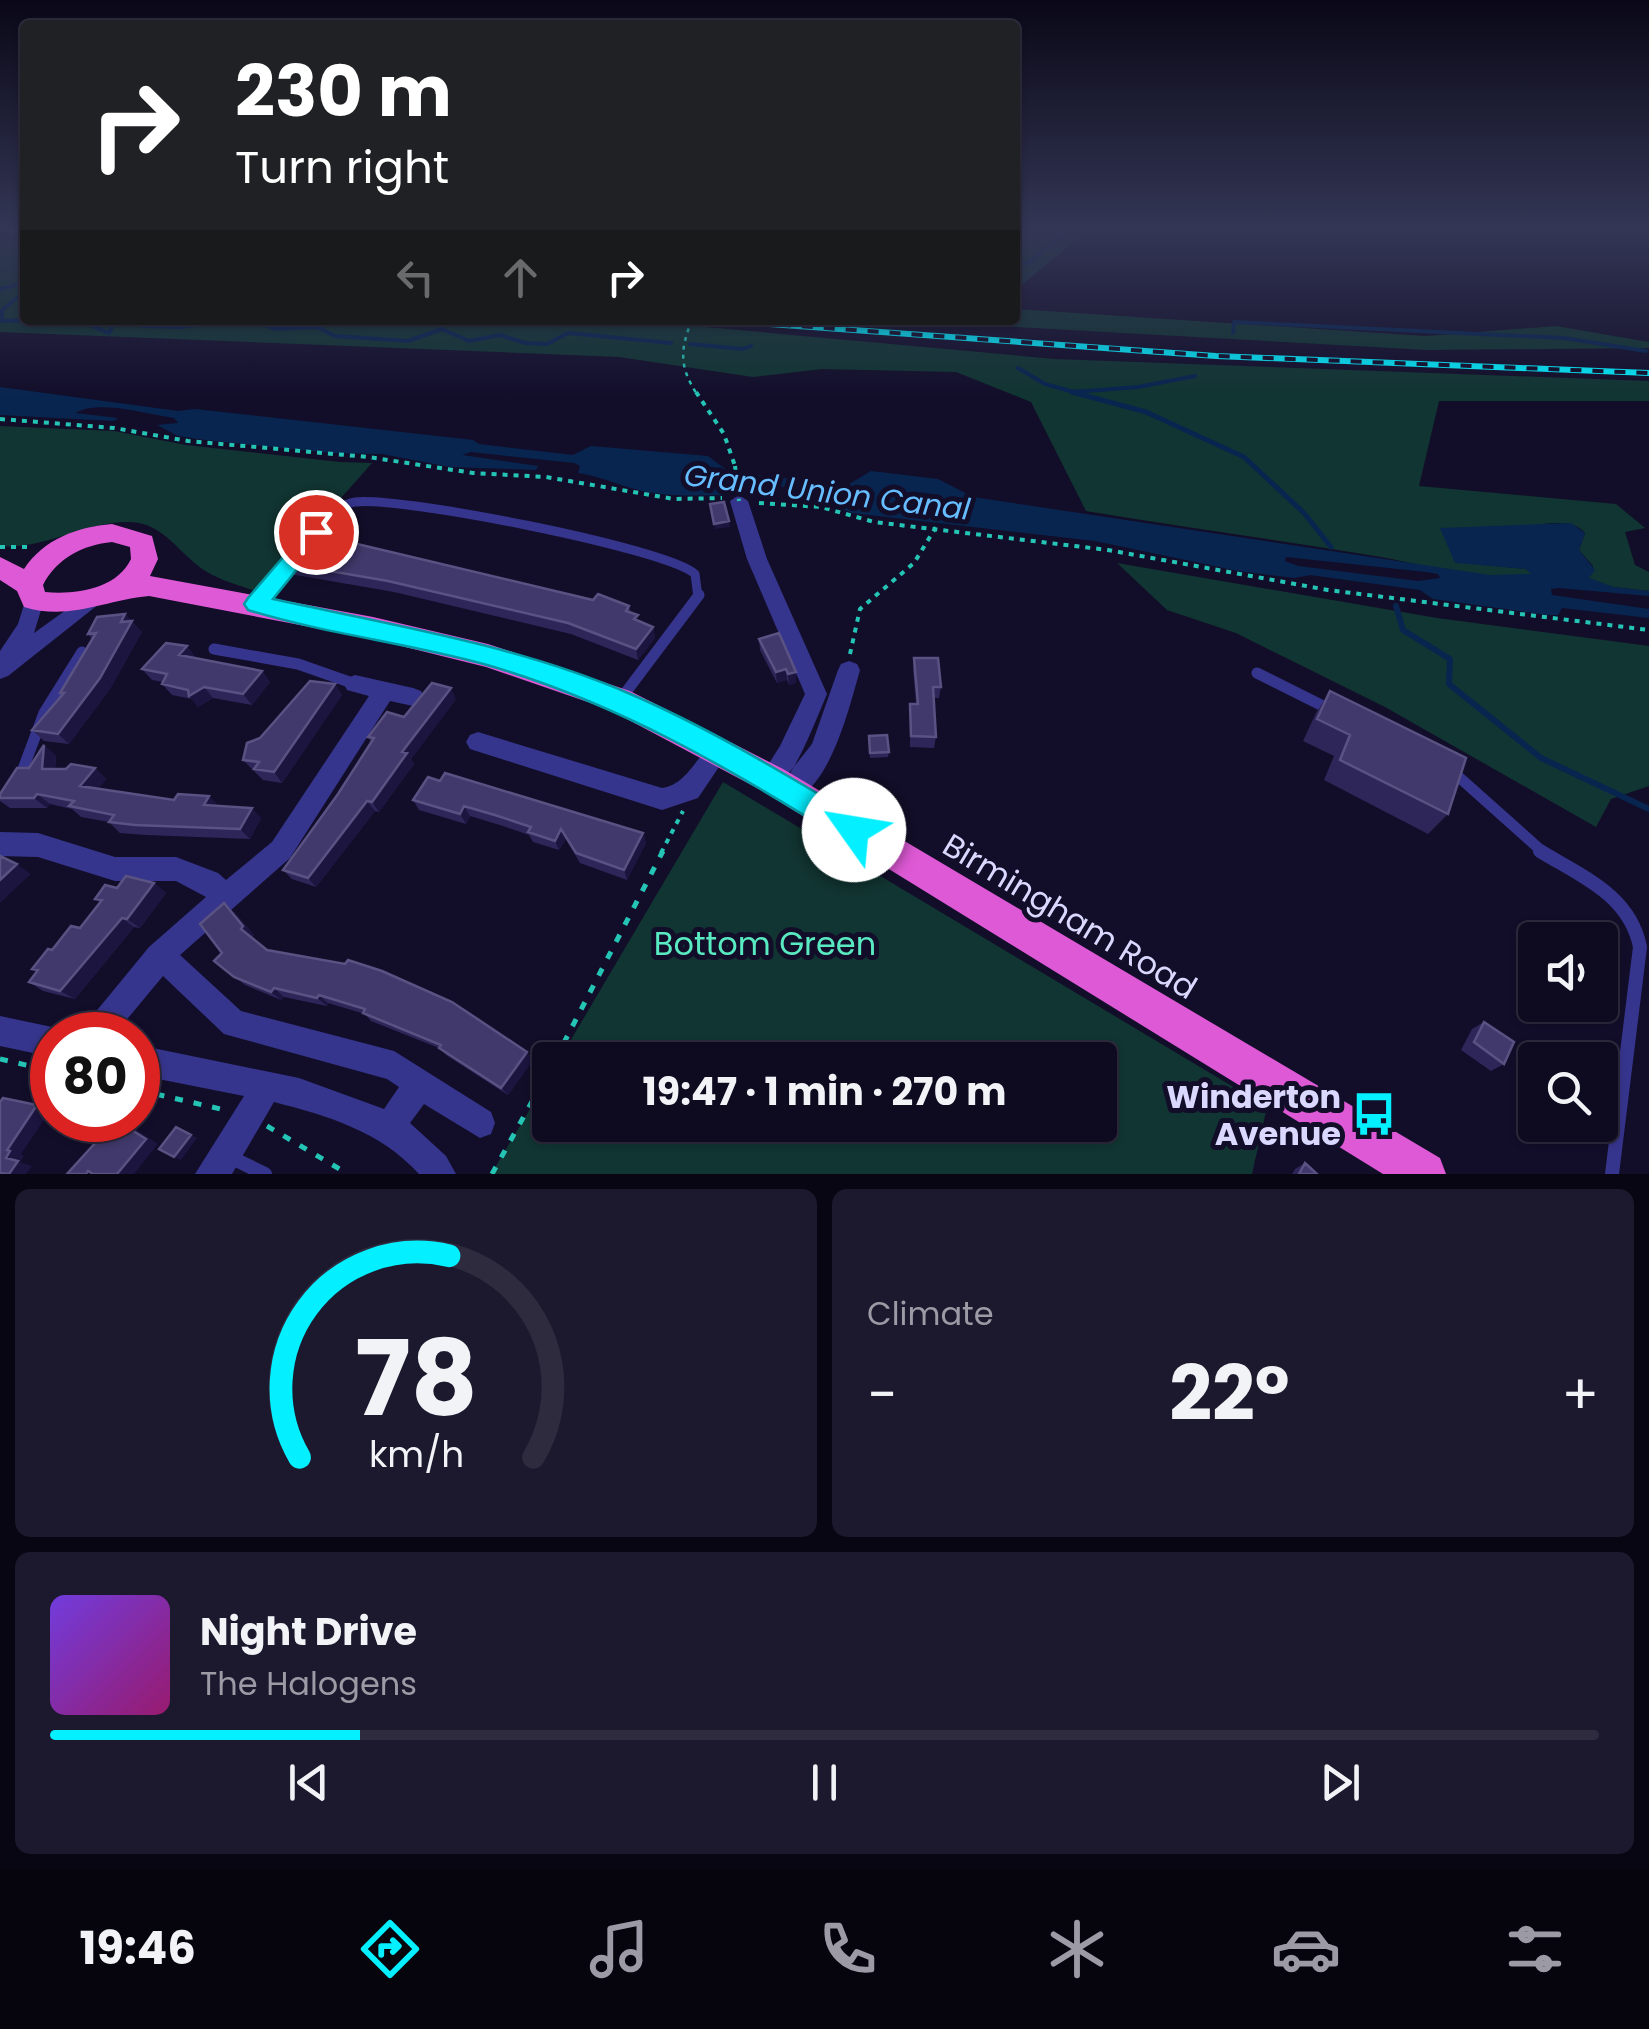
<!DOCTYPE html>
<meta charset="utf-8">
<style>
body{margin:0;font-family:Poppins,sans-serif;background:#1c182d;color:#f1f3f6;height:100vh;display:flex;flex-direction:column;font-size:38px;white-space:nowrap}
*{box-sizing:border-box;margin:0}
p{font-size:32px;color:#9b9aa5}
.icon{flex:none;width:55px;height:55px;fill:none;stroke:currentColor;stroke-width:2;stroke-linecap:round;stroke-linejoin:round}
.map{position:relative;height:1174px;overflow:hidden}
.drawer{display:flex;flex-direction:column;gap:15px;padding:15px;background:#080612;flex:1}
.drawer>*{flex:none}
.guide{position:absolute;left:20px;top:20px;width:1000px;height:305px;border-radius:10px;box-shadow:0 2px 8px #0004,0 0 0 2px #2e2b3e;background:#202124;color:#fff;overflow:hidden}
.tools{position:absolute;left:1518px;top:922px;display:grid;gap:20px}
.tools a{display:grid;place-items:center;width:100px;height:100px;border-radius:10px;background:#0e0a20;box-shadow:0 2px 8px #0004,0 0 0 2px #2e2b3e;font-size:50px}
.speed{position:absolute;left:30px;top:1012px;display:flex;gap:20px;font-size:50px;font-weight:700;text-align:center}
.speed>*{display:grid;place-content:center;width:130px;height:130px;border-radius:50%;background:#0e0a20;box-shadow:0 2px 8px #0004,0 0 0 2px #2e2b3e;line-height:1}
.speed .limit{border:15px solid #d22;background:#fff;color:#111}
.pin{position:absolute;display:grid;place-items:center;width:85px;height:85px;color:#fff;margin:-42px;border:5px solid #fff;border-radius:50%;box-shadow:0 2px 10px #0007}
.me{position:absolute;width:110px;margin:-55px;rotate:302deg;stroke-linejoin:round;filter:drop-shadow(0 0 8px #0008)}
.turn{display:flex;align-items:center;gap:35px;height:210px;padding:0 50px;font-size:45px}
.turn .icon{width:130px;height:130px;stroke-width:2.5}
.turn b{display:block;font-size:70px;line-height:85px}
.lanes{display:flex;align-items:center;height:95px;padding:0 50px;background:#0003;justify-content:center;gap:50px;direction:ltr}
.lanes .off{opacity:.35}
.big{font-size:75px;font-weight:700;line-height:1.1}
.drawer .widget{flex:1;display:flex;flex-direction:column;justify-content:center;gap:15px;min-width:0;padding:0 35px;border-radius:15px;background:#1c182d}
.drawer .dial{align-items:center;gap:0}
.dial svg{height:260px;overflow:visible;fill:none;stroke:#2e2b3e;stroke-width:7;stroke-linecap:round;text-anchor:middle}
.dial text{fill:#f1f3f6;stroke:none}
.song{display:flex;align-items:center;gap:30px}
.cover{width:120px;height:120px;border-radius:15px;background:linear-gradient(135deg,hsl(260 70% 55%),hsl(320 70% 35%))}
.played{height:10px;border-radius:5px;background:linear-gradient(90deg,#04efff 20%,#2e2b3e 20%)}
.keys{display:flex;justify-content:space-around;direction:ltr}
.heat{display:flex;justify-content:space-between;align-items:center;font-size:55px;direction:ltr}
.drawer .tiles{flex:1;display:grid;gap:15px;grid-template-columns:1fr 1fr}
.widget:last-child{grid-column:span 2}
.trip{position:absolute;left:532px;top:1042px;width:585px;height:100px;border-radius:10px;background:#0e0a20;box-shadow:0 2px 8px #0004,0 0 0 2px #2e2b3e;font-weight:700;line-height:100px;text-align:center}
.dock{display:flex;height:160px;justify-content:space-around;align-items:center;background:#06040d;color:#9b9aa5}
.dock .icon{width:70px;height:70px}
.dock .on{color:#04efff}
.dock b{font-size:45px;color:#f1f3f6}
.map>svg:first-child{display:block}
.green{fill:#113532}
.water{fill:#082550;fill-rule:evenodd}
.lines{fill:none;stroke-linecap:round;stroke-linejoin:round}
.stream-far2{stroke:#082550;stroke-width:4}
.stream-far1{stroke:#082550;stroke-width:5}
.stream{stroke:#082550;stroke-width:6}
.path-far2{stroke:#25c5b6;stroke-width:2.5;stroke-dasharray:4 5;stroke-linecap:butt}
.path-far1{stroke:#25c5b6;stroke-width:4;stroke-dasharray:5 6;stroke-linecap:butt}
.path{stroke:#25c5b6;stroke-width:5;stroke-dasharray:8 11;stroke-linecap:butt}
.service-far2{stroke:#36358d;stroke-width:9}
.service-far1{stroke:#36358d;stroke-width:11}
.service{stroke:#36358d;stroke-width:14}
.minor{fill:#36358d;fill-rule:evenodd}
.trunk{fill:#de59d5;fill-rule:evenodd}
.rail-casing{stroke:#04efff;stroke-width:6}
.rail{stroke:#120e2a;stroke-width:4;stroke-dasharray:11;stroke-linecap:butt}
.path-bridge{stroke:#25c5b6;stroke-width:4;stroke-dasharray:5 6;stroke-linecap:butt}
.wall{fill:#2e2659}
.shaded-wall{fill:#1b153f}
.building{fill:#41396b;stroke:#595282;stroke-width:2.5}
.route{fill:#04efff;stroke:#039ba6;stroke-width:2.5}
.labels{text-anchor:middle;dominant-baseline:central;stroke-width:10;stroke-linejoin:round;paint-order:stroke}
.water-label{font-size:30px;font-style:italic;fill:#66bdff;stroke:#120e2a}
.near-street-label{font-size:32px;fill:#dbd8ff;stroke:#120e2a}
.near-park-label{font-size:32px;fill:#59eac1;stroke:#120e2a}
.near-poi-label{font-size:32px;font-weight:bold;fill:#dbd8ff;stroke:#120e2a;text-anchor:end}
</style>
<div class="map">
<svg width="1649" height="1174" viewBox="0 0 1649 1174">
<rect width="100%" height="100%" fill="#120e2a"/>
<!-- green -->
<path class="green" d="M1028,231H1081L1078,239L1015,290V243Z
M0,238L25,242V320H629L1055,359L1649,381V401H1439L1419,486L1616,504L1645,528L1625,532L1635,565L1649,572V591L1613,587L1588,578L1593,566L1579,550L1585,533C1565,506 1480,541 1451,549L1455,562L1526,569L1532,574C1490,587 1423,564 1381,557C1283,541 1184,527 1086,511L1031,402L956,372L822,369L753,377L619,357L0,332Z
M1015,309L1426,336L1556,326L1649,342V348L1428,350L891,320H1015Z
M0,426L114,431L186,445L340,462L372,463L258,592C242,586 222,581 207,572C180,556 165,523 130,522C85,521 45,550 0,546Z
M1117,563L1437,618L1649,646V786L1611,799L1596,827L1385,707L1236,633L1167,610Z
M723,782L1267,1107L1252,1174H491L550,1076V1125H1100V1060H559Z"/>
<!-- water -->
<path class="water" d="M0,387L178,411L195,409L473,440L479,444L573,455L591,446L708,456L728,471L846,486L871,471L938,479L973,497L1490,575L1531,574L1526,569L1455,563L1440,528L1571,523L1585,533L1579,550L1595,570L1589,578L1613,587L1649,591V596L1559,588L1551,589L1552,595L1649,609V618L1562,608L1558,615H1547L1433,599L1420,590L1310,575L1294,578L1238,571L1095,541L852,513L826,503L827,499L857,500L845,493L744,483L743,488L774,493L772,497C732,492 693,499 653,493C626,489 605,477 578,473L580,466L574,463L471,452L462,455L538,466L536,470L450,467L382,454L331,453L205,440L178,436L157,425L178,423L174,418C147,414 99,399 75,413L118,418L114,421L0,415ZM1286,557L1426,572L1438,574L1440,578L1418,581L1298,566L1285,561Z"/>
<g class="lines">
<!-- stream-far2 -->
<path class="stream-far2" d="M1015,264L1029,262L1065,234L1063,231
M0,289L25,283
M25,291L2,310V321L37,320
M92,320V326L109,333L115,320
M140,320L143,326L181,327L233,320
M252,320L275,329L317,327L335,336L408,341L442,329L469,341L500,335L525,343L547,344L568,333L671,343
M1233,333L1234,322L1564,338L1646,351
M690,344L743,349L751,346
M1018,368L1045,384L1081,394
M1074,392L1138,387L1195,376"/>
<!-- stream-far1 -->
<path class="stream-far1" d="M1072,392L1146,412L1244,457L1304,513L1331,547
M1074,392H1080"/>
<!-- stream -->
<path class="stream" d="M1396,606L1403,630L1450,659L1449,684L1541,758L1649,809"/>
<!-- path-far2 -->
<path class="path-far2" d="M692,320C680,349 679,367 697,394"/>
<!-- path-far1 -->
<path class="path-far1" d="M696,392L724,434L735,466
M0,419L114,428L188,441L368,457L473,473L546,477L674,499L722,498
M759,503L821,507L874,522L1108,550L1328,590L1649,630
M0,547H30
M850,654L860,609L914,563L936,527
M661,853L683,811"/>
<!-- path -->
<path class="path" d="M0,1059L52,1071
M555,1060L663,851
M138,1090L225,1110
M267,1126L348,1174
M492,1174L550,1069"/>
<!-- service-far2 -->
<path class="service-far2" d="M304,547C317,531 333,505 355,502C399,496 666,548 695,574L698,597
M262,597L293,560"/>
<!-- service-far1 -->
<path class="service-far1" d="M256,604L264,595
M214,649L298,664L355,684
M1257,673L1333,711
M620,700L699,595
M1451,770L1544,853
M20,777L44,713L82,652"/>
<!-- service -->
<path class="service" d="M1540,851C1581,876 1630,895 1640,947L1612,1174
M230,1157L265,1174"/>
<!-- minor -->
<path class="minor" d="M739,495L748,501L767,559L827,694C818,715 795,776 778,787C771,791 769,789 763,786L759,779L780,746L805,694L747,559L730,501Z
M34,592L44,600L34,633L87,595H101L104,600L8,676L0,679V651L18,624L27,595Z
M849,661L857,664L860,670C849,708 831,787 790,802L781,799L778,791L781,783L812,744L838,670L841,664Z
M355,675L413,688L421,691L424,697L421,703L413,706L390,701L290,858L180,955L241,1011L394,1051L491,1112L495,1123L491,1134L480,1138L424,1104L410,1123L446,1156L456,1174H419C380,1131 328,1116 274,1102L232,1174H195L244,1096L138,1075V1045L299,1078L384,1109L399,1087L387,1079L224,1034L163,976L114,1035H80L85,1025L149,947L206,897L176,881H115L38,857L0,856V832L38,833L115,857H176L218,873L226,880L272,842L369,696L347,690L344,684L347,678Z
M478,732L662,788C694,784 701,736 725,745L729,752L698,798L662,810L470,749L466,742L470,735Z
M0,1016L52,1027L64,1035H52V1057L0,1046Z"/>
<!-- trunk -->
<path class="trunk" d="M112,524L152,536L158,559L150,576L373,617L488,644L630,691L783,769L1440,1158L1446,1174H1383L759,789L608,709L486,667L373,639L149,596C105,600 69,621 24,607L17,591L0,580V557L24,569C44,539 77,527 112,524ZM112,542L130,547L131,559C117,589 75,595 45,592L43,585C57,558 83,545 112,542Z"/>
<!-- rail casing -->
<g class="rail-casing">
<path id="rail" d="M12,231L25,234
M714,320L1216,356L1649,373"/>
</g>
<!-- rail -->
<use href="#rail" class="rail"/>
<!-- path-bridge -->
<path class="path-bridge" d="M735,466L739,501"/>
</g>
<!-- wall -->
<path class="wall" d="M283,563L593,600L629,606L631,613L639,621L653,627L655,638L638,660L571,634L394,592L290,574Z
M125,614L142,632L110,689L69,744L44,741L32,730L62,695L60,693L92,639L88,634Z
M759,639L796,672V683L789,685L787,680L777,683L760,650Z
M187,646L195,657L262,671L270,682L252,705L213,698L198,707L192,699L172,695L162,684L163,682L152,680L142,669Z
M914,658L941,687L939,698H934L936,737L934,748L910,747V704H916L913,669Z
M335,684L342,695L282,783L263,780L243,760L260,738Z
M1330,691L1448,814L1428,834L1324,780L1334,756L1303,741L1316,713Z
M456,699L411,759L414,764L379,812L375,811L316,887L292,879L283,870L338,794L371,742L368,737L404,717Z
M869,736L889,752L888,757L870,758Z
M44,745L56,756L55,769L95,768L106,779L98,789L219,806L261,818L250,839L146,835L120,833L109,822L81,817L72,809L50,804L47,808H10L0,801V794L29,768Z
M428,777L643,833L646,843L627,880L580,863L566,839L559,850L533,842L529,835L503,826L470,816L466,824L419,810L413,800Z
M154,883L166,893L140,928L134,927L75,999L43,991L29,982L37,972L32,969L80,928L100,902L95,899L117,888Z
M234,912L254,935L252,937L267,950L527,1052L533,1060L508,1095L446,1055L439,1048L371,1021L365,1014L328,1003L327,1006L284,997L281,1000L245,985L214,961L222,953Z
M1484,1022L1504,1064L1491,1071L1461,1050L1472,1029Z
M1305,1163L1317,1174H1292L1295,1169Z"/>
<!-- shaded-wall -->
<path class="shaded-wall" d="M729,521L730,527L715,529L714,524Z
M125,614L142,632L110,689L69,744L58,734Z
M653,627L655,638L638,660L636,649Z
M187,646L195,657L179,655Z
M786,669L787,680L777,683L776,672Z
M262,671L270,682L252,705L243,694Z
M796,672V683L789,685L788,674Z
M335,684L342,695L282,783L274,772Z
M204,687L213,698L198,707L189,696Z
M451,688L456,699L411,759L414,764L379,812L372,802L402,752Z
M44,745L56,756L54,779L42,769Z
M95,768L106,779L91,797L80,786Z
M37,794L50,804L47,808L34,798Z
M209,796L219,806L204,805Z
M367,801L375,811L316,887L308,878Z
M464,806L470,816L466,824L460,814Z
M252,808L261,818L250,839L240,829Z
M561,829L566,839L559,850L555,841Z
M643,833L646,843L627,880L624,870Z
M17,864L31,874L0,903V880Z
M154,883L166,893L140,928L127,919Z
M224,903L234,912L254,935L251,938L241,929Z
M122,918L134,927L75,999L60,991Z
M274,988L284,997L281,1000L271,992Z
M319,995L328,1003L327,1006L317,998Z
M527,1052L533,1060L508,1095L501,1088Z
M37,1105L50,1111L21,1154L24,1156L20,1162L32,1166L26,1174H9L6,1158L7,1150Z
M118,1120L129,1125L158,1144L134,1174H117Z
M176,1127L197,1138L181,1160L174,1157Z"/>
<!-- building -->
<path class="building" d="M724,502L729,521L714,524L710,504Z
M306,536L353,543L593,600L598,594L629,606L626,611L638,615L634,619L653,627L636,649L568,623L388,581L283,563Z
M125,614L121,622L132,621L100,678L58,734L32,730L64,693H60L96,633L88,634L97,617Z
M779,633L796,672L788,674L786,669L776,672L759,639Z
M166,643L187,646L179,655L262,671L243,694L204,687L189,696L188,690L162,684L167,674L142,669Z
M914,658H938L941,687H933L936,737L911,736L910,704H918Z
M310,681L335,684L274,772L254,769L259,762L243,760L247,743L260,738Z
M432,683L451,688L402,752L407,753L372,802L367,801L308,878L283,870L338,794L374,738L368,737L387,712L404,717Z
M1330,691L1466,758L1448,814L1340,760L1350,735L1317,719Z
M887,735L889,752L870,753L869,736Z
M44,745L42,769H66L71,764L95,768L80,786L174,800L178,794L209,796L204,805L252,808L240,829L135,825L109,822L114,815L69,806L74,801L37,794L34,798H0V794L17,768H29Z
M445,773L643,833L624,870L576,853L561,829L555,841L528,832L531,827L498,816L464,806L460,814L413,800L428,777L440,781Z
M0,856L17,864L0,880Z
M126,876L154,883L127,919L122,918L60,991L29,982L38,970L32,969L48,949L52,950L71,926L80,928L102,900L95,899L105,885L117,888Z
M224,903L243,926L241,929L267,950L345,964L348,960L382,971L452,1002L527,1052L501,1088L439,1048L441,1045L363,1013L365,1009L319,995L317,998L274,988L271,992L234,977L214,961L222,953L200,924Z
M1484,1022L1514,1042L1504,1064L1474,1042Z
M3,1098L37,1105L7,1150L10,1151L6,1158L18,1161L9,1174L0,1173V1102Z
M116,1120L146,1139L117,1174H93L88,1171L86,1174H67Z
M176,1127L191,1135L174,1157L159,1149Z
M1305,1163L1317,1174H1299Z"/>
<!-- sky -->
<linearGradient id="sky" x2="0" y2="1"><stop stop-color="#0a0817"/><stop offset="0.58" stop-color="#333655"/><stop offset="1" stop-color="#333655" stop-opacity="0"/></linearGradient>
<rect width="1649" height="396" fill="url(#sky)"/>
<!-- route -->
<path class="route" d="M316,525L327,532L273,599C392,625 516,645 628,693C710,728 788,776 864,821L868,830L864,840L854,843L844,840C731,769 616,702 487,665C408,643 326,634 248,610L244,604L248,598L309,527Z"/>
<!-- icons -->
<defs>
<g id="bus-bare" transform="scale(3.45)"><path d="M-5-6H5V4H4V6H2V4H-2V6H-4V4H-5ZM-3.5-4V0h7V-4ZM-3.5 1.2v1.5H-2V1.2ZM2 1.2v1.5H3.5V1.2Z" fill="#04efff" stroke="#120e2a" stroke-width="2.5" paint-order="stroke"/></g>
</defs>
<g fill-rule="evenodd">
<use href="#bus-bare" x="1374" y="1114"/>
</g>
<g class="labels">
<!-- water labels -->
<g class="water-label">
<text transform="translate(827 492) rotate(7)">Grand Union Canal</text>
</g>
<!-- near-street labels -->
<g class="near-street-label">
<text transform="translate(1070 916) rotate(31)">Birmingham Road</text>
</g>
<!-- near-park labels -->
<g class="near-park-label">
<text x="765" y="943">Bottom Green</text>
</g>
<!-- near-poi labels -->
<g class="near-poi-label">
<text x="1341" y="1096">Winderton<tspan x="1341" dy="37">Avenue</tspan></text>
</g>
</g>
</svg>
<div class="tools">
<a><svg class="icon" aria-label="sound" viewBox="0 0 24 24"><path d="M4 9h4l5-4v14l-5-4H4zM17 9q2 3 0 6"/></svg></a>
<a><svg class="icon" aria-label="search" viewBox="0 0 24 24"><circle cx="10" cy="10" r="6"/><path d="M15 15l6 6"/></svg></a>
</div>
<div class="speed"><div class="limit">80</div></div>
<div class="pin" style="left:316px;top:532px;background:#d93025"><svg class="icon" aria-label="arrive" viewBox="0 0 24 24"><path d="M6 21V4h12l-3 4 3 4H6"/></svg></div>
<svg class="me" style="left:854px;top:830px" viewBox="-20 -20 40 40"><circle r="19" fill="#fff"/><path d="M0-13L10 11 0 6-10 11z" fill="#04efff"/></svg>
<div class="trip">19:47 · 1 min · 270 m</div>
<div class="guide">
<div class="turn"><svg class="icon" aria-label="right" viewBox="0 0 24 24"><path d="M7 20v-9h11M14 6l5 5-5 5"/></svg><div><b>230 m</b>Turn right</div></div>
<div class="lanes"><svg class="icon off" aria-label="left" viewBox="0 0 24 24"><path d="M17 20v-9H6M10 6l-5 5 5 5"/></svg><svg class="icon off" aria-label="ahead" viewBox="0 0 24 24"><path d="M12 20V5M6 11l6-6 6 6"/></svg><svg class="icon" aria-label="right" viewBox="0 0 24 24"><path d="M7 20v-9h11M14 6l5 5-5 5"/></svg></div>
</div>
</div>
<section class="drawer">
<div class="tiles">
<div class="widget dial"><svg viewBox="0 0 100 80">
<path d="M14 69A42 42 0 1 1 86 69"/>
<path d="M14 69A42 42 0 0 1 60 7" stroke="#04efff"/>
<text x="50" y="56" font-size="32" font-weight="700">78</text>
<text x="50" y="72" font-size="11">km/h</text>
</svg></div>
<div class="widget"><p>Climate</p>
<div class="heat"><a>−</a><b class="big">22°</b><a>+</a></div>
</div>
<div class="widget">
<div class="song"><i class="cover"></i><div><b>Night Drive</b><p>The Halogens</p></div></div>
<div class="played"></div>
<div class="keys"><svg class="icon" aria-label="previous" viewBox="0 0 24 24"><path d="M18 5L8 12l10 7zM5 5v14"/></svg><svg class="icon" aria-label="pause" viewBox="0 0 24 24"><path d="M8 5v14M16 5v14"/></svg><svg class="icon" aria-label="next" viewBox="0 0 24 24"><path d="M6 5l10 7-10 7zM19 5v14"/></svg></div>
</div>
</div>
</section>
<nav class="dock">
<b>19:46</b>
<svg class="icon on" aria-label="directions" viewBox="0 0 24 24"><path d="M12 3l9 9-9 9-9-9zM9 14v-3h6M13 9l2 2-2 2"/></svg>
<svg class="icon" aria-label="music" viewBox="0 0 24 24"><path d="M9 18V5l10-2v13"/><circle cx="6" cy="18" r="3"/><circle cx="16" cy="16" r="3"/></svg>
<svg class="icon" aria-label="phone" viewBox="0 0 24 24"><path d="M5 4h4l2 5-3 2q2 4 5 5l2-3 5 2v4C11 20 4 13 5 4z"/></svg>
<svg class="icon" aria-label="climate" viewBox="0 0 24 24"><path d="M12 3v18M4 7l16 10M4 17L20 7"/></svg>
<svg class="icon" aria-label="car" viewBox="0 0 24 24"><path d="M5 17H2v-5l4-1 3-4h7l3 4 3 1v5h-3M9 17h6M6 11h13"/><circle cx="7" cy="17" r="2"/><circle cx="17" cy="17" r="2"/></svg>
<svg class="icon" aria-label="filters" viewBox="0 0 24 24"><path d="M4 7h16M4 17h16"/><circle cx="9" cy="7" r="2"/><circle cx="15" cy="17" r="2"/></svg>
</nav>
